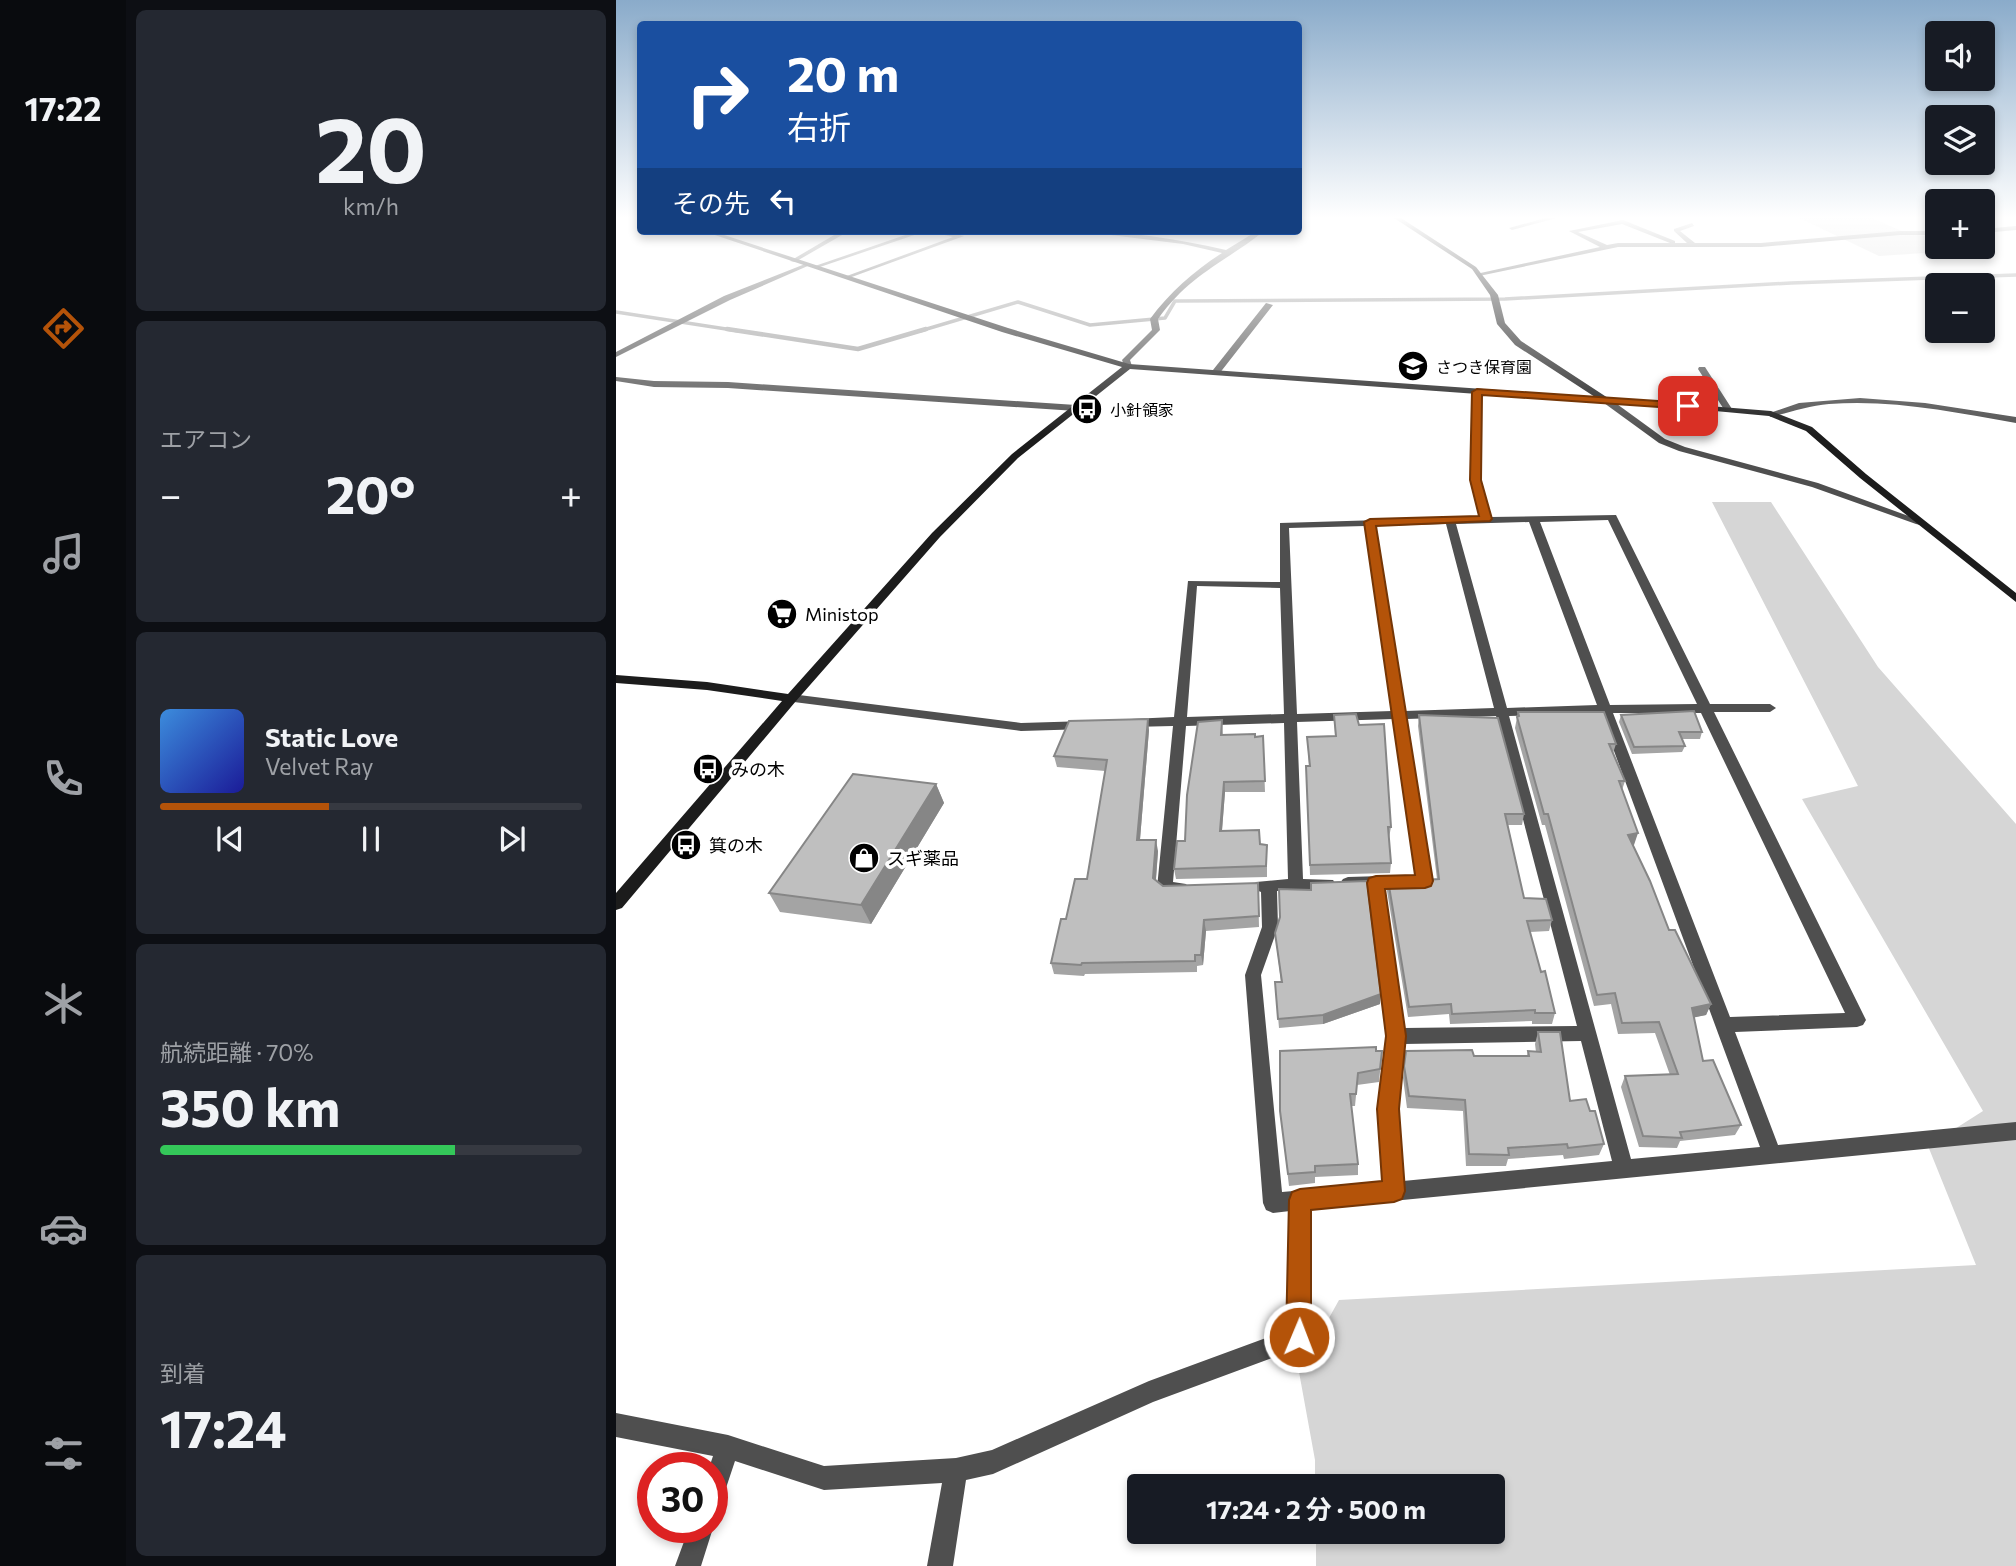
<!DOCTYPE html>
<html lang="ja">
<meta charset="utf-8">
<style>
body{margin:0;font-family:Commissioner,"Noto Sans JP",sans-serif;background:#242831;color:#f1f3f6;height:100vh;display:flex;flex-direction:column;font-size:26px;white-space:nowrap}
*{box-sizing:border-box;margin:0}
p{font-size:23px;color:#9ea1a6}
.icon{flex:none;width:38px;height:38px;fill:none;stroke:currentColor;stroke-width:2;stroke-linecap:round;stroke-linejoin:round}
.map{position:relative;flex:1;overflow:hidden}
.sheet{display:flex;flex-direction:column;gap:10px;padding:10px;background:#0d0f14;width:490px}
.sheet>*{flex:none}
.guide{position:absolute;left:21px;top:21px;width:665px;height:214px;border-radius:7px;box-shadow:0 4px 10px #0003;background:#1a4fa0;color:#fff;overflow:hidden}
.controls{position:absolute;left:1309px;top:21px;display:grid;gap:14px}
.controls a{display:grid;place-items:center;width:70px;height:70px;border-radius:7px;background:#171b24;box-shadow:0 4px 10px #0003;font-size:35px}
.speed{position:absolute;left:21px;top:1452px;display:flex;gap:14px;font-size:35px;font-weight:700;text-align:center}
.speed>*{display:grid;place-content:center;width:91px;height:91px;border-radius:50%;background:#171b24;box-shadow:0 4px 10px #0003;line-height:1}
.speed .limit{border:10px solid #d22;background:#fff;color:#111}
.pin{position:absolute;display:grid;place-items:center;width:60px;height:60px;color:#fff;margin:-30px;border-radius:14px;box-shadow:0 4px 10px #0006}
.me{position:absolute;width:77px;margin:-38px;rotate:1deg;stroke-linejoin:round;filter:drop-shadow(0 0 5px #0008)}
.turn{display:flex;align-items:center;gap:24px;height:147px;padding:0 35px;font-size:32px}
.turn .icon{width:91px;height:91px;stroke-width:2.5}
.turn b{display:block;font-size:49px;line-height:60px}
.then{display:flex;align-items:center;height:66px;padding:0 35px;background:#0003;gap:14px;font-size:26px}
.big{font-size:52px;font-weight:700;line-height:1.1}
.sheet .widget{flex:1;display:flex;flex-direction:column;justify-content:center;gap:10px;min-width:0;padding:0 24px;border-radius:10px;background:#242831}
.sheet .dial{align-items:center;gap:0}
.dial b{font-size:91px;line-height:1}
.song{display:flex;align-items:center;gap:21px}
.cover{width:84px;height:84px;border-radius:10px;background:linear-gradient(135deg,hsl(210 70% 55%),hsl(240 70% 35%))}
.played{height:7px;border-radius:4px;background:linear-gradient(90deg,#b45309 40%,#363941 40%)}
.keys{display:flex;justify-content:space-around;direction:ltr}
.heat{display:flex;justify-content:space-between;align-items:center;font-size:38px;direction:ltr}
.charge{height:10px;border-radius:5px;background:linear-gradient(90deg,#34c759 70%,#363941 0)}
.trip{position:absolute;left:511px;top:1474px;width:378px;height:70px;border-radius:7px;background:#171b24;box-shadow:0 4px 10px #0003;font-weight:700;line-height:70px;text-align:center}
main{display:flex;flex:1;min-height:0}
.tabs{display:flex;flex-direction:column;width:126px;justify-content:space-around;align-items:center;background:#090b0e;color:#9ea1a6}
.tabs .icon{width:49px;height:49px}
.tabs .on{color:#b45309}
.tabs b{font-size:32px;color:#f1f3f6}
.map>svg:first-child{display:block}
.green{fill:#d6d6d6}
.lines{fill:none;stroke-linecap:round;stroke-linejoin:round}
.stream-far1{stroke:#9d9d9d;stroke-width:3.5}
.stream{stroke:#9d9d9d;stroke-width:4.5}
.street{fill:#4f4f4f;fill-rule:evenodd}
.secondary{fill:#1c1c1c;fill-rule:evenodd}
.wall{fill:#a4a4a4}
.shaded-wall{fill:#868686}
.building{fill:#bfbfbf;stroke:#868686;stroke-width:2}
.route{fill:#b45309;stroke:#753606;stroke-width:2}
.labels{text-anchor:middle;dominant-baseline:central;stroke-width:7;stroke-linejoin:round;paint-order:stroke}
.far-poi-label{font-size:16px;fill:#000;stroke:#fff;text-anchor:start}
.poi-label{font-size:18px;fill:#000;stroke:#fff;text-anchor:start}
</style>
<main>
<nav class="tabs">
<b>17:22</b>
<svg class="icon on" aria-label="directions" viewBox="0 0 24 24"><path d="M12 3l9 9-9 9-9-9zM9 14v-3h6M13 9l2 2-2 2"/></svg>
<svg class="icon" aria-label="music" viewBox="0 0 24 24"><path d="M9 18V5l10-2v13"/><circle cx="6" cy="18" r="3"/><circle cx="16" cy="16" r="3"/></svg>
<svg class="icon" aria-label="phone" viewBox="0 0 24 24"><path d="M5 4h4l2 5-3 2q2 4 5 5l2-3 5 2v4C11 20 4 13 5 4z"/></svg>
<svg class="icon" aria-label="climate" viewBox="0 0 24 24"><path d="M12 3v18M4 7l16 10M4 17L20 7"/></svg>
<svg class="icon" aria-label="car" viewBox="0 0 24 24"><path d="M5 17H2v-5l4-1 3-4h7l3 4 3 1v5h-3M9 17h6M6 11h13"/><circle cx="7" cy="17" r="2"/><circle cx="17" cy="17" r="2"/></svg>
<svg class="icon" aria-label="filters" viewBox="0 0 24 24"><path d="M4 7h16M4 17h16"/><circle cx="9" cy="7" r="2"/><circle cx="15" cy="17" r="2"/></svg>
</nav>
<section class="sheet">
<div class="widget dial"><b>20</b><p>km/h</p></div>
<div class="widget"><p>エアコン</p>
<div class="heat"><a>−</a><b class="big">20°</b><a>+</a></div>
</div>
<div class="widget">
<div class="song"><i class="cover"></i><div><b>Static Love</b><p>Velvet Ray</p></div></div>
<div class="played"></div>
<div class="keys"><svg class="icon" aria-label="previous" viewBox="0 0 24 24"><path d="M18 5L8 12l10 7zM5 5v14"/></svg><svg class="icon" aria-label="pause" viewBox="0 0 24 24"><path d="M8 5v14M16 5v14"/></svg><svg class="icon" aria-label="next" viewBox="0 0 24 24"><path d="M6 5l10 7-10 7zM19 5v14"/></svg></div>
</div>
<div class="widget"><p>航続距離 · 70%</p><b class="big">350 km</b><div class="charge"></div></div>
<div class="widget"><p>到着</p><b class="big">17:24</b></div>
</section>
<div class="map">
<svg width="1400" height="1566" viewBox="0 0 1400 1566">
<rect width="100%" height="100%" fill="#fff"/>
<!-- green -->
<path class="green" d="M1179,216H1252L1292,234L1321,237V247H1350L1354,250L1263,256Z
M1096,502H1155L1262,667L1400,824V1566H700V1531H877V1486H699V1460L683,1372L723,1300L1360,1265L1312,1146L1367,1111L1186,799L1242,786Z"/>
<g class="lines">
<!-- stream-far1 -->
<path class="stream-far1" d="M0,312L123,331
M304,331L402,302L474,325L549,318L559,301L889,299L1175,283L1400,275"/>
<!-- stream -->
<path class="stream" d="M111,329L242,349L310,329"/>
<!-- street -->
<path class="street" d="M937,216H948L896,230L893,228Z
M1367,216H1372L1367,219Z
M1007,220L1059,241V243H1071L1058,231V229L1076,223L1078,226L1064,231L1079,243H1145L1284,231H1321V235H1284L1145,247H1002L863,276L860,274L984,247L953,231ZM1006,224L1054,243H1002L991,245L962,232Z
M1400,226V230L1367,233V229Z
M225,231H233L179,262L174,261Z
M301,231H310L201,268L196,267Z
M312,231H326L348,236L233,278L228,277L337,237Z
M463,231C512,231 562,239 610,250L641,231H648C608,263 574,274 542,319L544,330L514,360L516,366L512,368H509L506,360L536,330L534,319C554,292 578,271 606,253L567,244Z
M189,264L194,265L114,300L0,357V352L108,296Z
M650,303L657,305L603,374H597V370Z
M1083,367H1089L1116,409L1115,411H1109L1082,369Z
M0,377L38,381L112,382L460,405L464,408L460,411L112,388L38,387L0,381Z
M861,389L865,392L864,480L875,517L1000,515L1094,704H1154L1160,708L1154,712H1098L1250,1020L1247,1025L1241,1027L1119,1032L1162,1145L1400,1122V1140L694,1209V1337L691,1345L537,1402L377,1474L350,1480L337,1566H311L326,1483L208,1490L119,1461L105,1503L96,1506V1468H93L97,1456L0,1437V1413L112,1435L208,1466L340,1458L376,1450L533,1381L672,1330L674,1211L657,1213L650,1210L647,1203L629,975L646,927L645,892L640,890L637,886L640,882L672,879L668,723L570,726L557,882L570,884L573,888L570,892C562,895 552,895 544,892L541,888L557,726L515,727L508,723L515,719L558,717L572,581L664,582V523L864,517L854,480L857,392ZM992,520L1081,704L994,705L924,522ZM913,522L981,705L891,708L840,524ZM830,524L878,708L789,711L760,526ZM749,526L776,711L681,714L673,528ZM581,586L664,588L668,714L571,717ZM984,713L1144,1147L1015,1159L893,716ZM997,713H1085L1229,1013L1114,1017ZM880,716L961,1026L788,1028L768,888L809,887L814,885L817,881L791,719ZM778,719L800,875L732,877L727,879L724,883L727,887L753,888L771,1036L763,1109L768,1183L666,1192L645,975L662,927L661,891L712,890L717,888L720,884L717,880L687,879L681,722ZM965,1041L996,1161L787,1181L781,1109L788,1044Z
M1244,398L1309,403L1400,417V423C1339,412 1275,399 1213,404C1193,406 1174,412 1155,417L1151,414L1183,403Z
M988,399H994L1049,439L1069,447L1202,483L1309,522L1304,525L1300,524L1196,487L1063,451L1043,443L988,403Z
M175,694L405,723L471,721L478,725L471,729L405,731L170,701L169,698L170,695Z
M96,1525L97,1528L85,1566H59L73,1528H96Z"/>
<!-- secondary -->
<path class="secondary" d="M775,216H782L860,267L882,295L889,323L905,341L992,398L1155,411L1196,427L1250,474L1400,593V602L1244,478L1190,431L1153,416L1099,411L514,369L402,458L324,537L180,701L6,908L0,910V893L166,701L91,690L0,683V675L91,682L172,694L316,533L396,454L506,367L386,332L87,231H96L392,328L513,364L979,397L899,345L881,324L874,295L856,269Z"/>
</g>
<!-- wall -->
<path class="wall" d="M902,712L1000,744L997,753L1009,781L1006,790L1018,845H1017L1053,930L1095,1004L1090,1015L1078,1017L1087,1061L1125,1125L1119,1135L1064,1141L1061,1148L1023,1147L1005,1087L1009,1076L1054,1075L1039,1033L1002,1034L995,1004L978,1006L929,825H926L899,728Z
M718,715L743,725L775,827L773,838L775,863L774,873L694,875L690,766H693L691,737L719,736Z
M803,715L908,814L906,825H892L908,898L936,920L933,931L914,932L925,972L939,1013L936,1024H916V1021L834,1024L833,1014L792,1017L771,891L772,880L777,882L821,879L802,726Z
M1005,715L1086,732L1084,739H1066L1069,746L1066,752L1016,754L1003,722Z
M606,720L607,735L639,737L647,736L649,792H609L606,831L644,844L651,856V877L560,879L558,869L569,841Z
M533,730L524,840L542,851L540,880L547,886L642,883L643,927L590,931L587,965L581,966V972L469,974L468,976L438,974L435,963L450,919L471,879L489,771L441,767L438,756Z
M320,784L328,803L255,924L164,912L153,893Z
M659,933L764,1004L707,1024L663,1028L659,982H665Z
M922,1032L954,1101L988,1144L983,1155L948,1159L947,1155L892,1159L890,1166H850L847,1111L791,1108L787,1078L790,1051L858,1056H911L912,1051L920,1052L919,1044Z
M760,1051H766L763,1082L741,1085L739,1106H735L742,1164V1175L699,1177V1183L673,1186L664,1111Z"/>
<!-- shaded-wall -->
<path class="shaded-wall" d="M532,719L533,730L523,851L521,840Z
M608,782L609,792L605,842L604,831Z
M320,784L328,803L255,924L245,905Z
M1022,833L1018,845L1008,846L1012,835Z
M540,840L542,851L539,890L537,878Z
M588,920L590,931L587,965L585,955Z
M765,994L764,1004L707,1024V1015Z
M1095,1004L1090,1015L1071,1019L1076,1008Z"/>
<!-- building -->
<path class="building" d="M1078,711L1086,732H1063L1069,746L1018,747L1005,715Z
M902,712H988L1000,744H993L1009,781H1003L1022,833L1012,835L1034,881L1053,930H1059L1095,1004L1076,1008L1087,1061L1097,1060L1125,1125L1064,1132L1066,1138L1027,1136L1009,1076L1062,1074L1043,1022L1006,1023L999,993L981,995L932,814H928L901,717L903,716Z
M740,714L743,725L768,724L775,827H772L775,863L694,865L690,766H694L691,737L720,736L718,715Z
M803,715L882,718L908,814H889L908,898L930,899L936,920L911,921L925,972L929,971L939,1013H919V1010L836,1014L835,1004L793,1007L772,880H777V882L823,879Z
M532,719L521,840H540L537,878L547,886L642,883L643,916L588,920L585,955H579V961L466,963L465,965L435,963L445,919H450L459,879H471L491,760L438,756L453,721Z
M606,720L605,735L639,734V737L647,736L649,781L608,782L604,831L643,830L644,844L651,845L650,866L558,869L561,841H569L571,795L582,722Z
M237,774L320,784L245,905L153,893Z
M751,881L765,994L707,1015L662,1019L659,982H666L659,933L664,917L663,889L695,890V883Z
M922,1032H944L954,1101L970,1099L974,1111H979L988,1144L952,1148L951,1144L892,1148L893,1155L853,1154L849,1100L793,1096L788,1066L790,1051L856,1050L858,1056H913L912,1051L925,1052Z
M760,1047V1051H766L764,1069L742,1073L740,1094H734L742,1164L699,1166V1172L672,1174L664,1111V1051Z"/>
<!-- sky -->
<linearGradient id="sky" x2="0" y2="1"><stop stop-color="#8aabca"/><stop offset="0.5" stop-color="#fff"/><stop offset="1" stop-color="#fff" stop-opacity="0"/></linearGradient>
<rect width="1400" height="435" fill="url(#sky)"/>
<!-- route -->
<path class="route" d="M861,389L1072,403L1077,406L1072,409L866,395L865,480L876,519L874,521L760,526L817,881L815,886L809,888L769,889L790,1036L783,1109L789,1191L786,1199L778,1202L695,1210V1337L692,1346L683,1350L674,1346L670,1337L673,1200L676,1192L684,1189L766,1181L761,1109L770,1036L751,883L753,878L760,876L799,875L748,522L754,519L863,516L854,480L856,392Z"/>
<!-- icons -->
<defs>
<g id="school-disc" transform="scale(1.575)"><circle r="9.5" fill="#000" stroke="#fff"/><path d="M0-5L7-2L0 1L-7-2ZM-4 1L0 2.5L4 1V4Q0 6-4 4Z" fill="#fff"/></g>
<g id="bus-disc" transform="scale(1.575)"><circle r="9.5" fill="#000" stroke="#fff"/><path d="M-5-6H5V4H4V6H2V4H-2V6H-4V4H-5ZM-3.5-4V0h7V-4ZM-3.5 1.2v1.5H-2V1.2ZM2 1.2v1.5H3.5V1.2Z" fill="#fff"/></g>
<g id="supermarket-disc" transform="scale(1.575)"><circle r="9.5" fill="#000" stroke="#fff"/><path d="M-6-5.5h2.5l.6 2H6L4.5 2H-2.5L-4.4-4H-6ZM-1.5 3.2a1.3 1.3 0 1 0 .1 0ZM3 3.2a1.3 1.3 0 1 0 .1 0Z" fill="#fff"/></g>
<g id="shop-disc" transform="scale(1.575)"><circle r="9.5" fill="#000" stroke="#fff"/><path d="M-5-2.5h2.3a2.7 3.5 0 0 1 5.4 0H5L5.5 6h-11ZM-1.5-2.5h3a1.5 2.3 0 0 0-3 0Z" fill="#fff"/></g>
</defs>
<g fill-rule="evenodd">
<use href="#school-disc" x="797" y="366"/>
<use href="#bus-disc" x="471" y="409"/>
<use href="#supermarket-disc" x="166" y="614"/>
<use href="#bus-disc" x="92" y="769"/>
<use href="#bus-disc" x="70" y="845"/>
<use href="#shop-disc" x="248" y="858"/>
</g>
<g class="labels">
<!-- far-poi labels -->
<g class="far-poi-label">
<text x="820" y="366">さつき保育園</text>
<text x="494" y="409">小針領家</text>
</g>
<!-- poi labels -->
<g class="poi-label">
<text x="189" y="614">Ministop</text>
<text x="115" y="769">みの木</text>
<text x="93" y="845">箕の木</text>
<text x="271" y="858">スギ薬品</text>
</g>
</g>
</svg>
<div class="controls">
<a><svg class="icon" aria-label="sound" viewBox="0 0 24 24"><path d="M4 9h4l5-4v14l-5-4H4zM17 9q2 3 0 6"/></svg></a>
<a><svg class="icon" aria-label="layers" viewBox="0 0 24 24"><path d="M12 4l9 5-9 5-9-5zM3 14l9 5 9-5"/></svg></a>
<a>+</a>
<a>−</a>
</div>
<div class="speed"><div class="limit">30</div></div>
<div class="pin" style="left:1072px;top:406px;background:#d93025"><svg class="icon" aria-label="arrive" viewBox="0 0 24 24"><path d="M6 21V4h12l-3 4 3 4H6"/></svg></div>
<svg class="me" style="left:683px;top:1337px" viewBox="-20 -20 40 40"><circle r="17" fill="#b45309" stroke="#fff" stroke-width="3"/><path d="M0-11L8 9 0 5-8 9z" fill="#fff"/></svg>
<div class="trip">17:24 · 2 分 · 500 m</div>
<div class="guide">
<div class="turn"><svg class="icon" aria-label="right" viewBox="0 0 24 24"><path d="M7 20v-9h11M14 6l5 5-5 5"/></svg><div><b>20 m</b>右折</div></div>
<div class="then">その先<svg class="icon" aria-label="left" viewBox="0 0 24 24"><path d="M17 20v-9H6M10 6l-5 5 5 5"/></svg></div>
</div>
</div>
</main>
